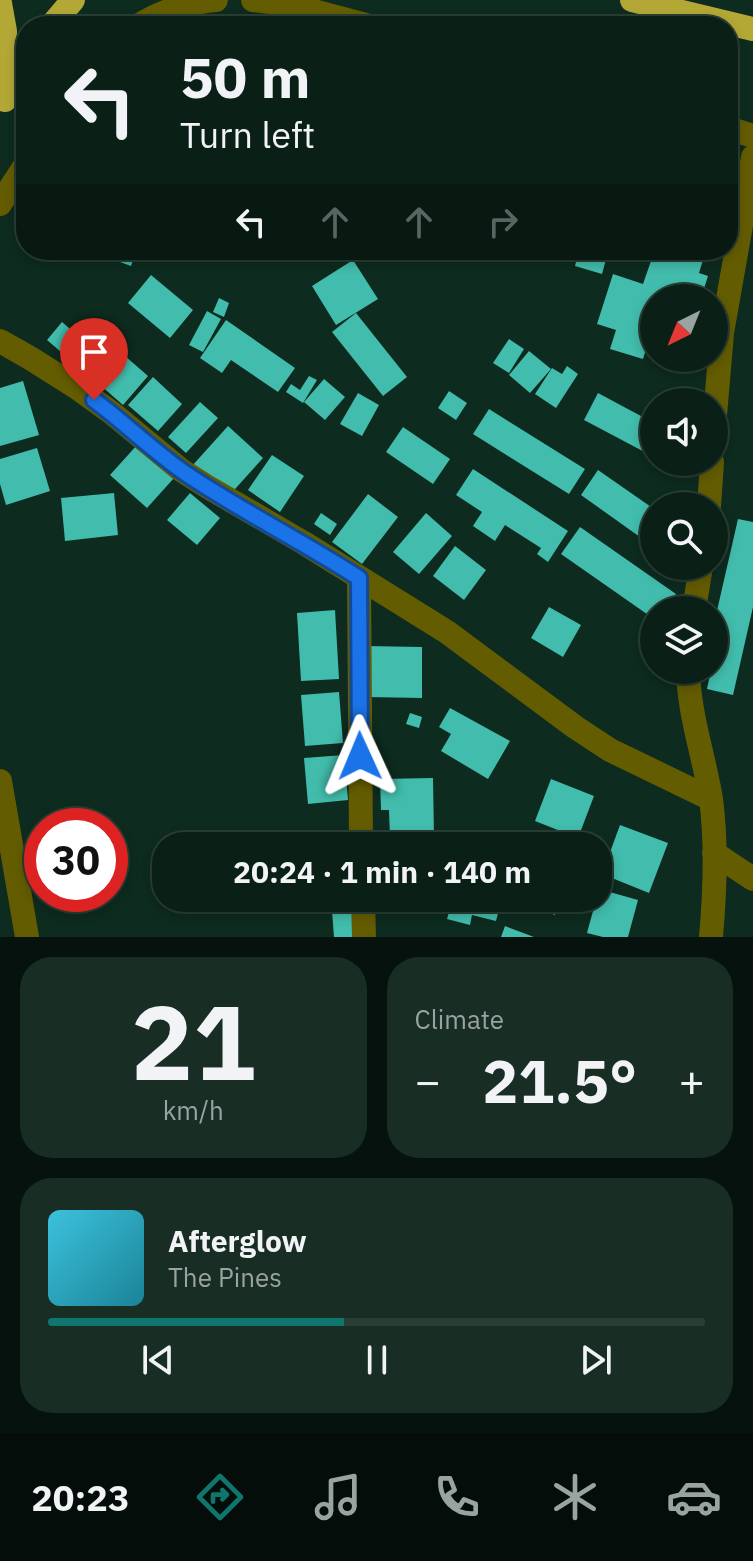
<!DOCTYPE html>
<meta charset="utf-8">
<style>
body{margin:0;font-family:"IBM Plex Sans",sans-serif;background:#182d24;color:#f1f3f6;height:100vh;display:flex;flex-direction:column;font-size:30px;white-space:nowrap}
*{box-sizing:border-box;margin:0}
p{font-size:26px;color:#99a3a1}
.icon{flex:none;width:44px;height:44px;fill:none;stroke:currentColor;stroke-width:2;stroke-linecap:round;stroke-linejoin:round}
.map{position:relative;height:937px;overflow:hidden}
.sheet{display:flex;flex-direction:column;gap:20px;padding:20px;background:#06120d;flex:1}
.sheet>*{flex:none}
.guide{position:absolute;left:16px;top:16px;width:722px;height:244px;border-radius:32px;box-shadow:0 4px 12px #0003,0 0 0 2px #2a3e36;background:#0a2017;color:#f1f3f6;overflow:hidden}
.needle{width:52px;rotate:223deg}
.controls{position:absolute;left:640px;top:284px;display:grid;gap:16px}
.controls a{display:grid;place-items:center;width:88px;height:88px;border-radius:50%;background:#0a2017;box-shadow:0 4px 12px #0003,0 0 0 2px #2a3e36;font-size:40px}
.speed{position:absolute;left:24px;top:808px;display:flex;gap:16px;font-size:40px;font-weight:700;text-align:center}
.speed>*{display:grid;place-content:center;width:104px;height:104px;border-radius:50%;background:#0a2017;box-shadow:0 4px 12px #0003,0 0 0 2px #2a3e36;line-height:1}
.speed .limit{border:12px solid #d22;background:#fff;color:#111}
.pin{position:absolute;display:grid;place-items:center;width:68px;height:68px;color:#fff;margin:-82px -34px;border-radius:50% 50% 50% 0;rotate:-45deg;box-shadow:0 0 8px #0007}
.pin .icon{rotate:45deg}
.me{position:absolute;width:88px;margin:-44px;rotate:359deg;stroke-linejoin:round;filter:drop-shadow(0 0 6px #0008)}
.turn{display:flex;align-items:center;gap:28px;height:168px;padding:0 32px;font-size:36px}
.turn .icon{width:104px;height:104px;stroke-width:2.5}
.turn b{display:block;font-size:56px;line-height:68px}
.lanes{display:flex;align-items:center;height:76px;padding:0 32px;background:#0003;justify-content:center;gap:40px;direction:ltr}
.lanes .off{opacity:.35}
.big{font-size:60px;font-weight:700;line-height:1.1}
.sheet .tile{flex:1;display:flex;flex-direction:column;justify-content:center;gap:12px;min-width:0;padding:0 28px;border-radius:32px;background:#182d24}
.sheet .dial{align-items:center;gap:0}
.dial b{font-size:104px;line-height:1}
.song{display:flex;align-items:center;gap:24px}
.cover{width:96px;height:96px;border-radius:12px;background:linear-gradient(135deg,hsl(190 70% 55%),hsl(190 70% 35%))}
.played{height:8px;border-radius:4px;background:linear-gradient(90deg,#0f766e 45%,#2a3e36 45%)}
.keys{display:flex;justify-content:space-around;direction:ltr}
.heat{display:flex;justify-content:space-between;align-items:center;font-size:44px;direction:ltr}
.sheet .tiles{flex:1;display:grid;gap:20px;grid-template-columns:1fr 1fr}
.tile:last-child{grid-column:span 2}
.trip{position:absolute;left:152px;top:832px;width:460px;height:80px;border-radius:32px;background:#0a2017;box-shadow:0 4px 12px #0003,0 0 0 2px #2a3e36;font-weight:700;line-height:80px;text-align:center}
.tabs{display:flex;height:128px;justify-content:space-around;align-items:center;background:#040d09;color:#99a3a1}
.tabs .icon{width:56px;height:56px}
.tabs .current{color:#0f766e}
.tabs b{font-size:36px;color:#f1f3f6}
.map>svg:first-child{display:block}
.building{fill:#42bcac}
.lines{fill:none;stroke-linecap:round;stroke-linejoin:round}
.minor{stroke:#645c00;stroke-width:24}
.highway{stroke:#b3a735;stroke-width:24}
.route-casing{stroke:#114b97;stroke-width:20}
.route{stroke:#1a73e8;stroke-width:14}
</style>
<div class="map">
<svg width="753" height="937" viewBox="0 0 753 937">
<rect width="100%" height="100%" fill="#0d2b1f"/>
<!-- building -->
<path class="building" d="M242,14L277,24V26H239Z
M87,250H136L131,266Z
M527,250H556L552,262L526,253Z
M579,250H602L608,252L602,274L575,266Z
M635,250H706L699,273L708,276L701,298H654V323L643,359L610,349L616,330L597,324L613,274L643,284L652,258L634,252Z
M353,260L378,299L336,325L312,286Z
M151,275L193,310L170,338L128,303Z
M219,298L229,303L224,317L213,312Z
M207,311L221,319L203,352L189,345Z
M356,313L407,377L383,396L332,332Z
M226,320L295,368L278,392L231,360L222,373L200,358Z
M89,321L115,344L88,375L47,340L62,322L77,335Z
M509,339L524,349L509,373L493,363Z
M117,349L148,376L123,405L92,378Z
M529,351L551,369L530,393L509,375Z
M567,366L578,374L556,408L535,394L552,368L562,374Z
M309,376L317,380L303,403L286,392L291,384L300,390Z
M153,377L182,404L158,431L128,405Z
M324,379L345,397L325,420L304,402Z
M23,381L39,435L0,446V388Z
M449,391L467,403L456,420L438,408Z
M358,393L379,405L362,436L340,424Z
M598,393L654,423V457L584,420Z
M200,402L218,418L186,453L168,437Z
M489,409L585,469L569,494L473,434Z
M228,426L263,458L227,498L192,466Z
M403,427L450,459L433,484L386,452Z
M137,445L174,478L147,508L110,475Z
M37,448L50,491L6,505L0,484V459Z
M272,455L304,476L280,512L248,490Z
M473,469L568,531L548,562L537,554L541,548L505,525L495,541L473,526L482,512L456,495Z
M598,470L654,509V547L581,495Z
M114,493L118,535L65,541L61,498Z
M190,493L220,518L197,545L167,520Z
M368,494L398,517L362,564L332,542Z
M321,513L337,524L330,535L314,524Z
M426,513L452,536L419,574L393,552Z
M738,519L753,522V607L733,695L707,689L711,670H714V633L719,634L723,617L716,615Z
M580,527L676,594L665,610H654V619L561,554Z
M455,546L486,570L464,600L433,576Z
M549,607L581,625L563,657L531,638Z
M335,610L339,679L301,681L297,613Z
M367,646L422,647V698L366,697Z
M339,692L343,743L305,746L301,695Z
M450,708L510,741L488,779L441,751L451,734L439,727Z
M410,713L422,717L419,728L406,724Z
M344,755L348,800L308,804L304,758Z
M433,778L434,836L390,837L389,810H381L380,779Z
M551,779L594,796L578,838L535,821Z
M620,825L668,843L649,893L602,874Z
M599,889L638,900L628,937H603L587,933Z
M331,898H354L357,937H334Z
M453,898H502L496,921L472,915L470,925L447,919Z
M509,898H561L555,915Z
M505,926L534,937H501Z"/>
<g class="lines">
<!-- minor -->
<path class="minor" d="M253,0L287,4L370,26
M138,26C159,12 190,2 216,0
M728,128L753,136
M0,204L26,164
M0,341L30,358L76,387L112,413L181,470L206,486L304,543L447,632L575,727L610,750L711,799
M714,427L722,333L753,157
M709,506L712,462
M359,578L361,846
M694,610L701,566
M688,670C689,715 704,756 711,799C717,844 715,892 711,937
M0,781L27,937
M714,853L753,879
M363,898L364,937"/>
<!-- highway -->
<path class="highway" d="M632,0L753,29
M0,3L5,31V100
M51,26L73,0"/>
</g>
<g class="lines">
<!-- route casing -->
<g class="route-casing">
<path id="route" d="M94,400C125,423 153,451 185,473C241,511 302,541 359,578L360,756"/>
</g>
<!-- route -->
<use href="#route" class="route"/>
</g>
</svg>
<div class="controls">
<a><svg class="needle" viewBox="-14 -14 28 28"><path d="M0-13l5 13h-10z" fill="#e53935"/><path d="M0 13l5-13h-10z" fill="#99a3a1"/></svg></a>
<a><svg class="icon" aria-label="sound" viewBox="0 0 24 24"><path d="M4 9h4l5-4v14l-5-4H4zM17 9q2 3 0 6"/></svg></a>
<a><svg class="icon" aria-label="search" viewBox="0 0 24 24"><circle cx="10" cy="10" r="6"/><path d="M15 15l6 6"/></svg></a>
<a><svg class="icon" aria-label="layers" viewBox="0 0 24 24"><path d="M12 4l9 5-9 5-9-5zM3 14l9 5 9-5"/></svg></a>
</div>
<div class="speed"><div class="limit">30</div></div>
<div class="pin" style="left:94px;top:400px;background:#d93025"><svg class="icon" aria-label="arrive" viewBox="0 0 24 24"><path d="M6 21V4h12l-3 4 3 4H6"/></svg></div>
<svg class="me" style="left:360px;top:756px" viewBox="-20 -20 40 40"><path d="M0-17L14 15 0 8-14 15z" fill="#1a73e8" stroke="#fff" stroke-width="4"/></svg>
<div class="trip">20:24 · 1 min · 140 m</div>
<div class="guide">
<div class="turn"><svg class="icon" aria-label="left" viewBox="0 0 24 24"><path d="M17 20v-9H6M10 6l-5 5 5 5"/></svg><div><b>50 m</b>Turn left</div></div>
<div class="lanes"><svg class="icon" aria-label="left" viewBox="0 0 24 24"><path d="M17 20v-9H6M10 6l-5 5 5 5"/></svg><svg class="icon off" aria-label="ahead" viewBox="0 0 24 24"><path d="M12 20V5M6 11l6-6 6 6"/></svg><svg class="icon off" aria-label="ahead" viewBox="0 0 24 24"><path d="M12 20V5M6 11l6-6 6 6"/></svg><svg class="icon off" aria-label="right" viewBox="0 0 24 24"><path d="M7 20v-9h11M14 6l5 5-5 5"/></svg></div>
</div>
</div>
<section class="sheet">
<div class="tiles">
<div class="tile dial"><b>21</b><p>km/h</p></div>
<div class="tile"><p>Climate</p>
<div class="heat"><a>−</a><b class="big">21.5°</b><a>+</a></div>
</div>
<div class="tile">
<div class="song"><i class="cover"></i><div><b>Afterglow</b><p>The Pines</p></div></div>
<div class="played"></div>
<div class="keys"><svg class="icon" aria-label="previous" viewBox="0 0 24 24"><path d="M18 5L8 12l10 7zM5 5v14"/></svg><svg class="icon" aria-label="pause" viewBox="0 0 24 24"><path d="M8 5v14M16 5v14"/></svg><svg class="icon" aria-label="next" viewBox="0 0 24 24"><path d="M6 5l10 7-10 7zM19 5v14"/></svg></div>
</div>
</div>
</section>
<nav class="tabs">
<b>20:23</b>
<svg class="icon current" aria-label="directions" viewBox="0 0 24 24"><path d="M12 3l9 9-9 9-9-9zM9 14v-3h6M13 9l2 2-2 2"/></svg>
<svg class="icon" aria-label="music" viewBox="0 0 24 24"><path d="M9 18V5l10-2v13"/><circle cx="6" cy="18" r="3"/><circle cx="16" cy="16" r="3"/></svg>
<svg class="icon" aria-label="phone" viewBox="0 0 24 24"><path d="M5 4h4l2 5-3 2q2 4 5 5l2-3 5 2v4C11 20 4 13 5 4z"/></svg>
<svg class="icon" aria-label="climate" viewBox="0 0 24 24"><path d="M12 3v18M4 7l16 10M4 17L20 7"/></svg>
<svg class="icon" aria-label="car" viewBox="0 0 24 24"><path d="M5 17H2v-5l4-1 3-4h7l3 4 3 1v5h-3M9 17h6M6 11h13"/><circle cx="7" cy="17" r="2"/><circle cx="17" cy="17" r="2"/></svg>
</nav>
